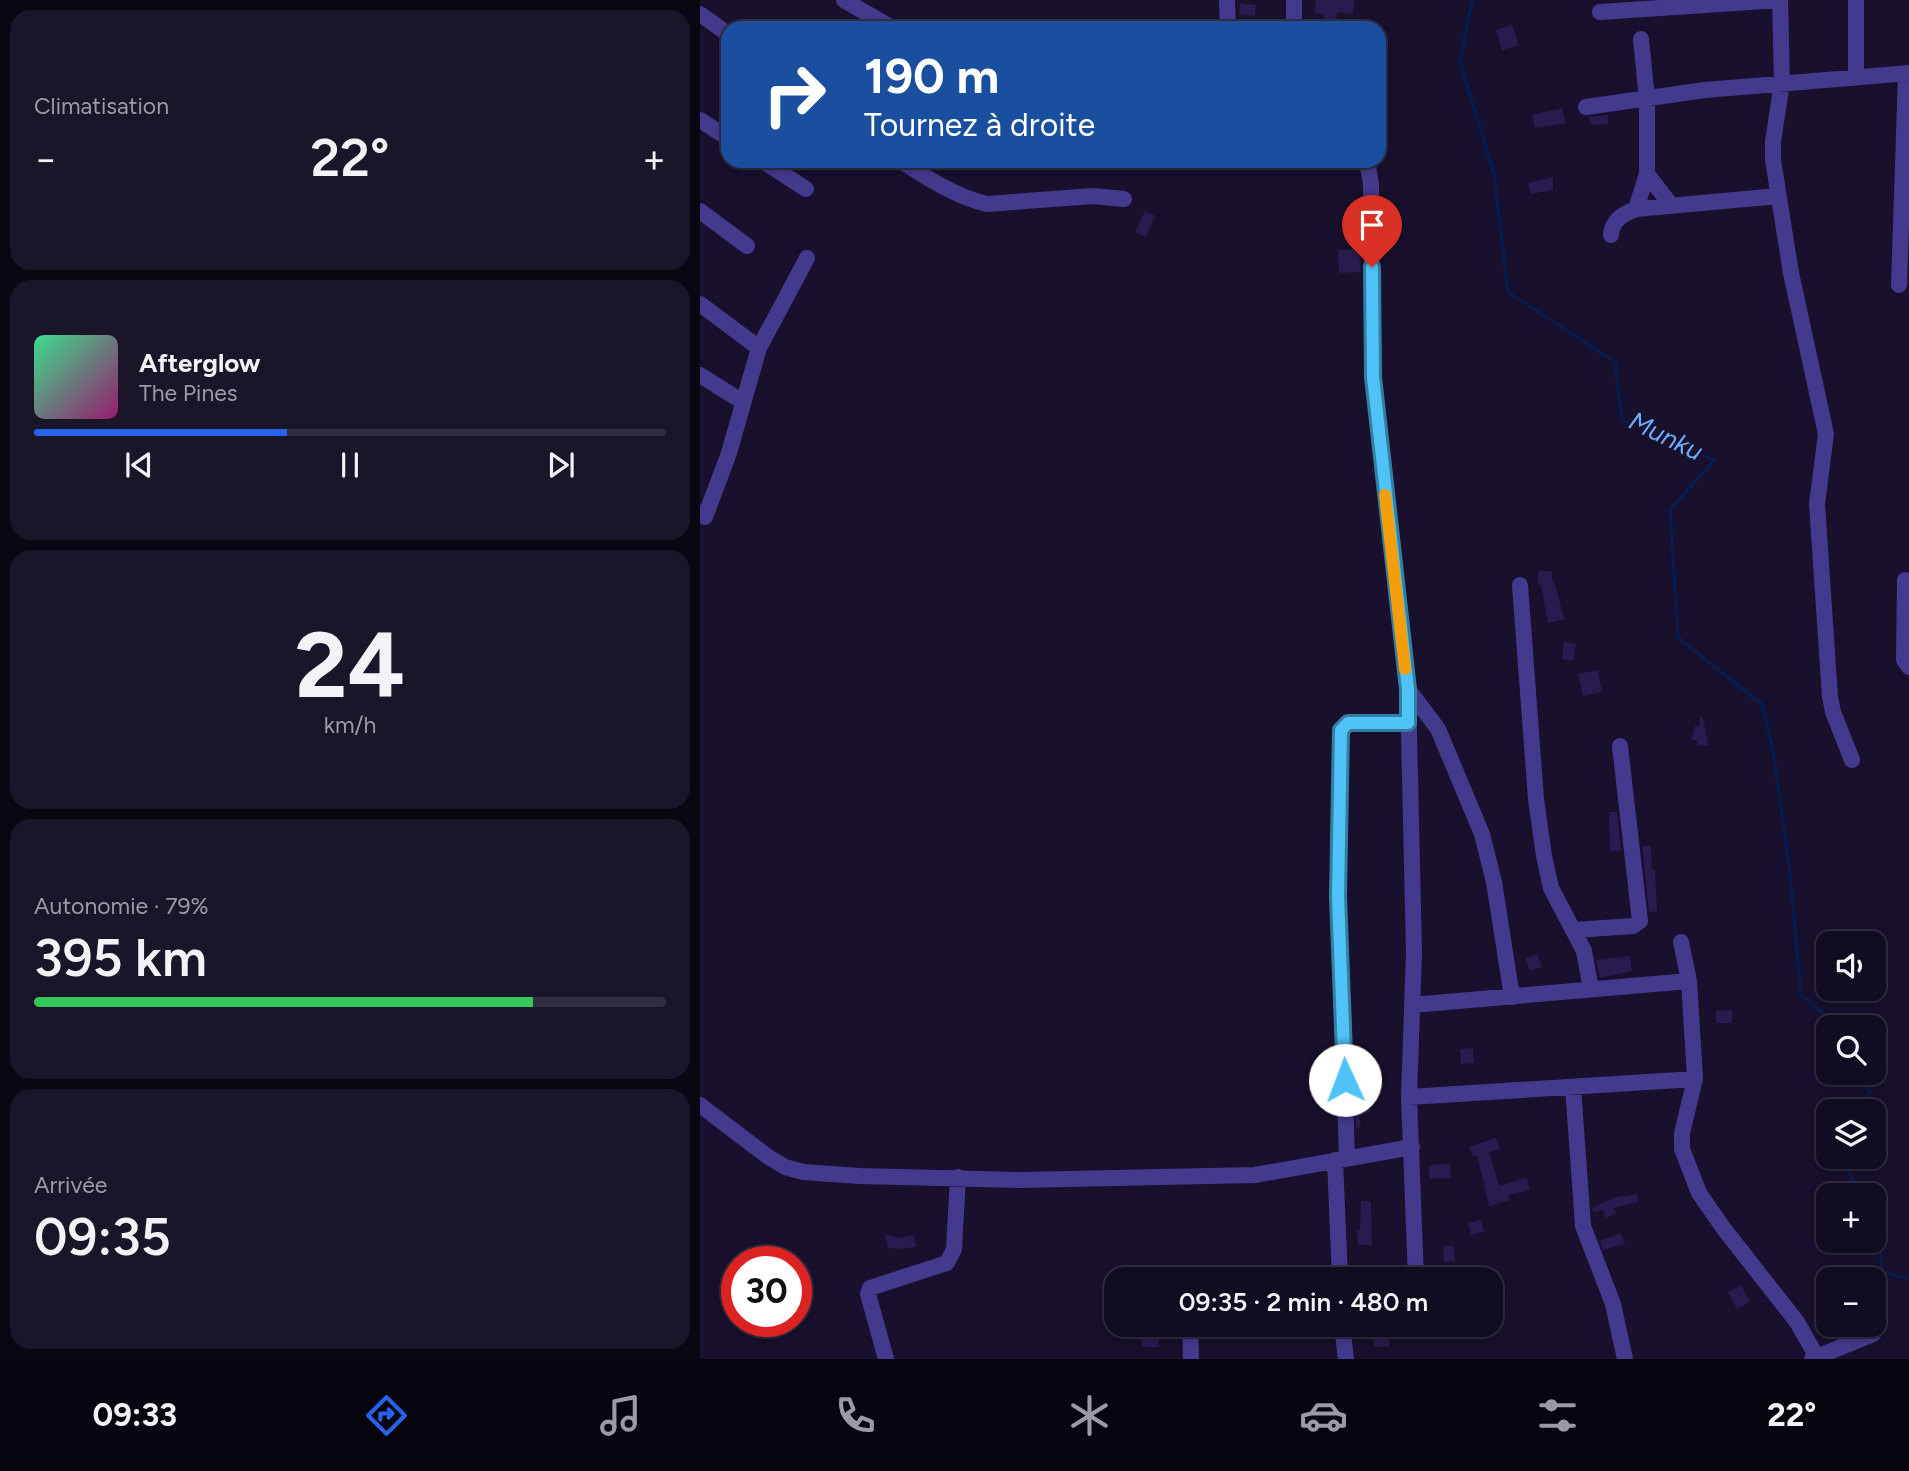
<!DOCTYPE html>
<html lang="fr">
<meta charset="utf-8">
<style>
body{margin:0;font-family:Figtree,sans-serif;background:#1b152a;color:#f1f3f6;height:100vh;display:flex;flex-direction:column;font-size:26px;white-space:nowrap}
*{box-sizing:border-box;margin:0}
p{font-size:23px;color:#9c9ba5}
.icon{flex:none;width:38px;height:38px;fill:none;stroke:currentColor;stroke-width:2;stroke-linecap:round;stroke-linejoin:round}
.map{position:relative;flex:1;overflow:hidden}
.details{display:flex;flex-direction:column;gap:10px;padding:10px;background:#0a0713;width:700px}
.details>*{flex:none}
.hud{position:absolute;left:21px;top:21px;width:665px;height:147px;border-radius:21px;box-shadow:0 4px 10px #0003,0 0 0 2px #312c40;background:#1a4fa0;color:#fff;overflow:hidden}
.controls{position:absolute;left:1116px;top:931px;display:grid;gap:14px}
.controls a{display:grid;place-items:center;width:70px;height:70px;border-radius:14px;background:#120c22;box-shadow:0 4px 10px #0003,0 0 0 2px #312c40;font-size:35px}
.speed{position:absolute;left:21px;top:1246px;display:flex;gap:14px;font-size:35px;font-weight:700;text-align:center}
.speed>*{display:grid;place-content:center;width:91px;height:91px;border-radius:50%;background:#120c22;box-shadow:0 4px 10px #0003,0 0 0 2px #312c40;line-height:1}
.speed .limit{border:10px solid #d22;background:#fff;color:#111}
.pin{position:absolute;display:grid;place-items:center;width:60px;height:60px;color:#fff;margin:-72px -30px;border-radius:50% 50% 50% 0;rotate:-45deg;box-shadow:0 0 7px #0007}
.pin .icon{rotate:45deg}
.me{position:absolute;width:77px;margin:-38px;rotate:358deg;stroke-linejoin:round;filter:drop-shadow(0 0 5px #0008)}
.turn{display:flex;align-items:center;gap:24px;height:147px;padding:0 28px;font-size:32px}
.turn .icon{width:91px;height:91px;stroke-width:2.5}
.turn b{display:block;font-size:49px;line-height:60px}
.big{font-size:52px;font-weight:600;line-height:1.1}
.details .tile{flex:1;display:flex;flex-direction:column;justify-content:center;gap:10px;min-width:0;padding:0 24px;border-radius:21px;background:#1b152a}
.details .dial{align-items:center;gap:0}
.dial b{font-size:91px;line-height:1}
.song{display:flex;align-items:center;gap:21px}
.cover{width:84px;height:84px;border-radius:10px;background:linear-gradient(135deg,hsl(150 70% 55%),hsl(320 70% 35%))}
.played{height:7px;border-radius:4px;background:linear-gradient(90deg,#2563eb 40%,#312c40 40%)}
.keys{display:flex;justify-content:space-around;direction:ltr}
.heat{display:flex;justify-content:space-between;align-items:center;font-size:38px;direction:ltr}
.charge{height:10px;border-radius:5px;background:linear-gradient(90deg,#34c759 79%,#312c40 0)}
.trip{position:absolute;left:404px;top:1267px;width:399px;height:70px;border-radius:21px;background:#120c22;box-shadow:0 4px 10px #0003,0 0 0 2px #312c40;font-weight:600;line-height:70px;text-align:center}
.menu{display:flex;height:112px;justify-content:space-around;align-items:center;background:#07050e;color:#9c9ba5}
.menu .icon{width:49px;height:49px}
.menu .current{color:#2563eb}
.menu b{font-size:32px;color:#f1f3f6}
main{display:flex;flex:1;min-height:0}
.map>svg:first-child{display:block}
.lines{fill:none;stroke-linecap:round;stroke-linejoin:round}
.stream{stroke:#091c4d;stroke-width:3.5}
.building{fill:#2a1b4e}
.minor{stroke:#443a8d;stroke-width:16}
.route-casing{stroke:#337fa1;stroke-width:18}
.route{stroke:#4fc3f7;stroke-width:12}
.slow{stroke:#f59e0b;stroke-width:12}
.labels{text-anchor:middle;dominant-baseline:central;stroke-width:7;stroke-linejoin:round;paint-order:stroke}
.water-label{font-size:26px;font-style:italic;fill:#6aadff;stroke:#18102d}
</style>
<main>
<section class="details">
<div class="tile"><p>Climatisation</p>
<div class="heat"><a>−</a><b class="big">22°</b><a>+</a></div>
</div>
<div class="tile">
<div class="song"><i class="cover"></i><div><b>Afterglow</b><p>The Pines</p></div></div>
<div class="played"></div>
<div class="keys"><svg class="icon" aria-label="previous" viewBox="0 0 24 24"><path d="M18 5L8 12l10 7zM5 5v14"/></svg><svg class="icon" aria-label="pause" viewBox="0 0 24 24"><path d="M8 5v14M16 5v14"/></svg><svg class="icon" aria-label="next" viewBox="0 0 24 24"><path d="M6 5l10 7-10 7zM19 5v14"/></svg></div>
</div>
<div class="tile dial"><b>24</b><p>km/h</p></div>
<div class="tile"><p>Autonomie · 79%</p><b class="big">395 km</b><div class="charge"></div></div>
<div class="tile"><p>Arrivée</p><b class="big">09:35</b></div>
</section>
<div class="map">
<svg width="1209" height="1359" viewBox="0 0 1209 1359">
<rect width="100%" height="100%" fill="#18102d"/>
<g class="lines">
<!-- stream -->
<path class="stream" d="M772,0L760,62L794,174L808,292L915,362L922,420L1014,460L970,510L978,638L1062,704L1073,750L1090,874L1101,995L1139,1027
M1153,1111L1170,1093L1165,1073
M1141,1157L1161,1195
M1174,1221L1179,1230L1182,1272L1209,1279"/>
</g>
<!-- building -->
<path class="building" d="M616,0H654L653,14L637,12L636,28H623L624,14L614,13Z
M540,3L556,5L555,16L539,14Z
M812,25L819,45L802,50L796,30Z
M862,108L866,123L835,128L832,115Z
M908,115V124L892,125L889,117Z
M853,177V190L831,194L828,183Z
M445,211L455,216L446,237L435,232Z
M659,249L661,272L639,273L638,250Z
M838,571H852V581L854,580L864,619L848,623L841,585H838Z
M864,642L876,644L873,661L862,659Z
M898,670L902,692L883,696L878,674Z
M1000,717H1003L1008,746L997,745V740H991L995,726L999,727Z
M909,812H917L921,851H910Z
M942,846H951L952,870H955L957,911L949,912Z
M837,954L842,967L830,971L825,959Z
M930,956L932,971L900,978L896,960Z
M1032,1010V1023H1016V1011Z
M773,1048L774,1063L761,1064L760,1049Z
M669,1096L670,1113L659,1114L661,1127L656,1128L655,1097Z
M796,1138L800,1149L789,1152L799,1186L827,1178L830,1190L808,1195L809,1200L789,1206L777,1155L773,1156L769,1147Z
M750,1164L751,1176L749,1178L729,1179V1165Z
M937,1194L938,1202L913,1208L916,1213L906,1218L903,1210L893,1212L892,1208L913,1198Z
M661,1201H671L672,1245H658L657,1230H660Z
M781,1220L784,1232L771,1235L768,1223Z
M921,1233L925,1244L903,1250L900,1241Z
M185,1234L199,1238L214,1235L216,1247L200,1249L188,1248Z
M743,1246H754L755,1261L744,1262Z
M1041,1285L1050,1302L1037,1309L1028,1292Z
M674,1332H689V1347H674Z
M442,1336L459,1337V1347H442Z"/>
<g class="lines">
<!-- minor -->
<path class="minor" d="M144,0L192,28
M527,0L528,28
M594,0V28
M1080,0L1082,83L1073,141V160L1091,273L1126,434L1117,504L1130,697L1133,712L1152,760
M900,12L1080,0
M0,14L28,34
M941,39L947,99V174L971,205
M1156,77V0
M886,107L1005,90L1209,73
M0,120L28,138
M63,161L106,189
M201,161C227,178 256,197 287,204L393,196L424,199
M667,161L671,184L673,377L708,689L714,952L709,1097L716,1279
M936,209L947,174
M0,211L47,246
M911,235C912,220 923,214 936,209L1078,196
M1199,285L1206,74
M0,304L59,348
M0,375L43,402
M5,517L29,453L59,348L107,258
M1205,580L1204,660L1209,667
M820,585L836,799L844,856L851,888L884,951L891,989
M708,689L738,729L782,834L794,882L812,997
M874,930L933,926L940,921L920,746
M981,942L989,981L995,1079L982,1133V1149L999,1193L1024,1229L1097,1322L1118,1359
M712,1005L989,981
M873,1087L883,1226L913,1304L925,1359
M709,1097L995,1079
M0,1105L67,1156L85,1167L103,1172L160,1176L320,1180L555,1175L712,1147
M647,1158L638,896L641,730L648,723H708
M635,1160L640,1279
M490,1325L491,1359
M642,1325L646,1359
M186,1359L168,1294L170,1288L247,1263L254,1249L258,1177
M1112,1359L1173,1334"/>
</g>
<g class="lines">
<!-- route casing -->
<g class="route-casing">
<path id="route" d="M645,1080L638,896L641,730L648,723H708V689L673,377L672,267"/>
</g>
<!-- route -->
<use href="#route" class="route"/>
<!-- slow -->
<path class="slow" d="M685,495L705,669"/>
</g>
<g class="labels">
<!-- water labels -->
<g class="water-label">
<text transform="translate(966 436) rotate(26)">Munku</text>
</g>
</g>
</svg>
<div class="controls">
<a><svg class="icon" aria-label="sound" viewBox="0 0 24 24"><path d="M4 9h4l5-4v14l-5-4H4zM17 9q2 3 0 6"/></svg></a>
<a><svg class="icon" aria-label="search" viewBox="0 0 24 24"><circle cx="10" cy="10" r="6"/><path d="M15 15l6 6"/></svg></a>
<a><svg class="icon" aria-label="layers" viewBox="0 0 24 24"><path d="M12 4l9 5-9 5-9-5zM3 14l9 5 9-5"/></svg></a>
<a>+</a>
<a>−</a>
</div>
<div class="speed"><div class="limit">30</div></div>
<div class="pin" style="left:672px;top:267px;background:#d93025"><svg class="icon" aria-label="arrive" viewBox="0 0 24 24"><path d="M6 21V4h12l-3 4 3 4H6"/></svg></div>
<svg class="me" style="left:645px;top:1080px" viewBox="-20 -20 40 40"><circle r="19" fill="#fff"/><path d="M0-13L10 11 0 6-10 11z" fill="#4fc3f7"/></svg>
<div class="trip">09:35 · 2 min · 480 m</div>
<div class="hud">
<div class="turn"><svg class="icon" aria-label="right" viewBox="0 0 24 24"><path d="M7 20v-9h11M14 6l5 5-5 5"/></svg><div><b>190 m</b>Tournez à droite</div></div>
</div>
</div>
</main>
<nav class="menu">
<b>09:33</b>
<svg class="icon current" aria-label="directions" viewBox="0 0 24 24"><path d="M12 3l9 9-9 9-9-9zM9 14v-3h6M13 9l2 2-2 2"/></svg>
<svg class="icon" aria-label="music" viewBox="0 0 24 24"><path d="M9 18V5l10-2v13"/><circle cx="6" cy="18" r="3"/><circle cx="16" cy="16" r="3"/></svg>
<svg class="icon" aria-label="phone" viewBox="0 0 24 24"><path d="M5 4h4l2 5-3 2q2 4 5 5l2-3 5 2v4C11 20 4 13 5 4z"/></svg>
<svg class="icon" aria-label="climate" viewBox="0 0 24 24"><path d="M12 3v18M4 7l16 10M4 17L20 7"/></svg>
<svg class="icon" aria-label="car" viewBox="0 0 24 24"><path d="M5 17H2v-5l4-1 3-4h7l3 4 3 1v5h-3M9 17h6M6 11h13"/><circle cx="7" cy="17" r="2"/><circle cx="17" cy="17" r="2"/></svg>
<svg class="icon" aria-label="filters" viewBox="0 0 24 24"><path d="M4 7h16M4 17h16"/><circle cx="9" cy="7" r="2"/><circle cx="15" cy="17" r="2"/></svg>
<b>22°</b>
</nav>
